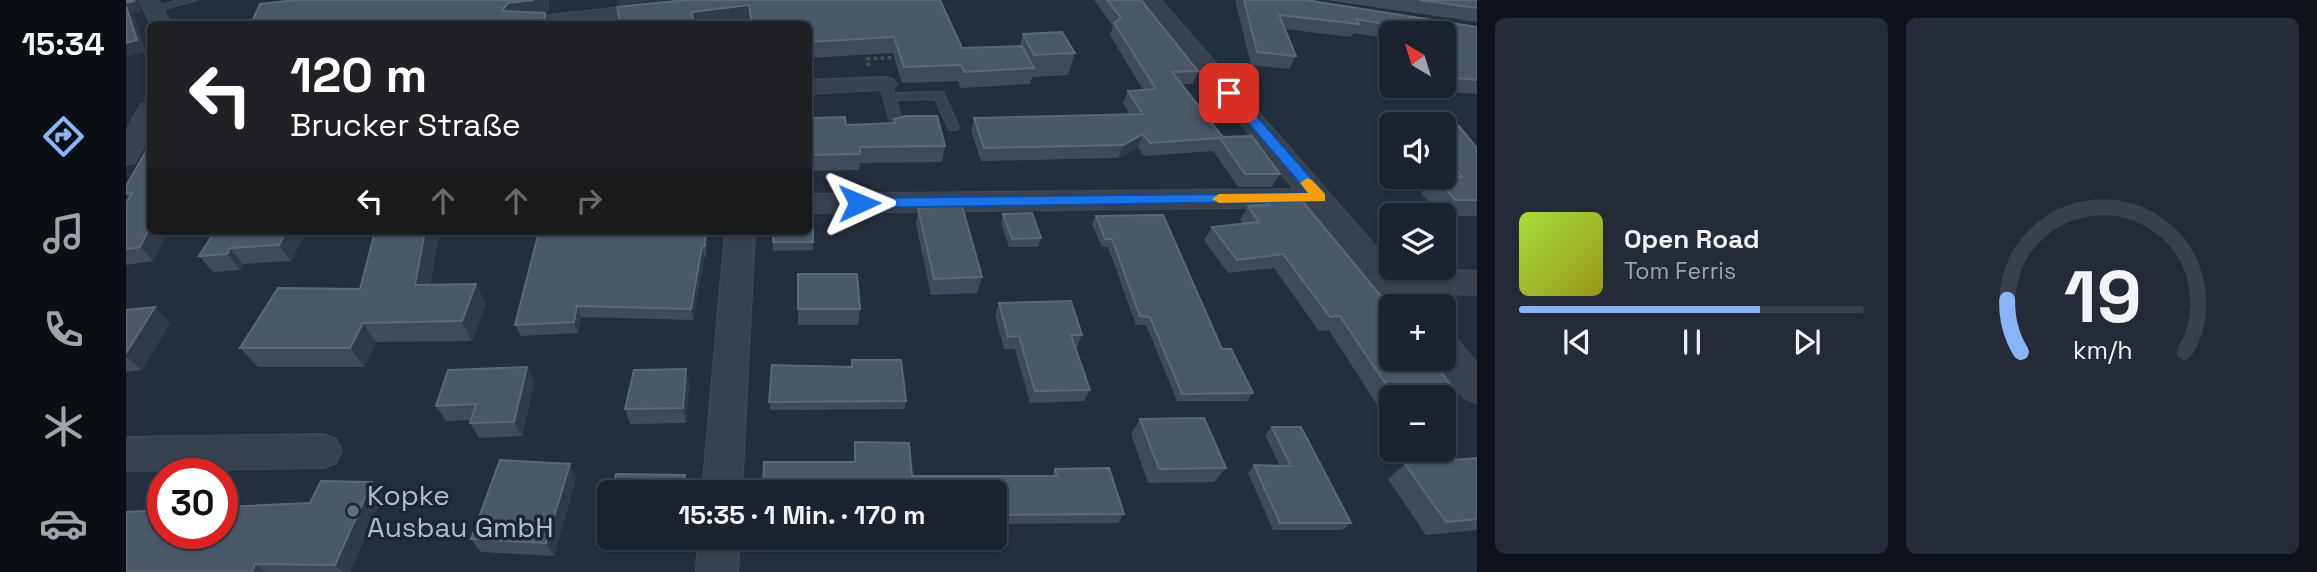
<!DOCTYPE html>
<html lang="de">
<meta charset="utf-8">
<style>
body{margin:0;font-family:"Space Grotesk",sans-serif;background:#242b36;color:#f1f3f6;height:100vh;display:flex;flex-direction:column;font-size:26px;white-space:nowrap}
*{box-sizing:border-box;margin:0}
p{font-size:23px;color:#a0a4aa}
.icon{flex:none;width:38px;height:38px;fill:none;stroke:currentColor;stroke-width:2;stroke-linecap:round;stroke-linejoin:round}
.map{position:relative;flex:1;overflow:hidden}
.sheet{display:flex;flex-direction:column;gap:18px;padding:18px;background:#0f1319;width:840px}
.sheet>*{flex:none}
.banner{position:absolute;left:21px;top:21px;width:665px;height:214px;border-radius:10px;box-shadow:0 2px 5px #0004,0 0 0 2px #39404a;background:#202124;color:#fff;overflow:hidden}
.needle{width:46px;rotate:322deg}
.tools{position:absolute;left:1253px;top:21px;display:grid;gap:14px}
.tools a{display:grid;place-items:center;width:77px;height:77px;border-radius:10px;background:#1b232e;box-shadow:0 2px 5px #0004,0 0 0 2px #39404a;font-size:35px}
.speed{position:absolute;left:21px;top:458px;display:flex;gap:14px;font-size:35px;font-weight:700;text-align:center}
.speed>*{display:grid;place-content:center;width:91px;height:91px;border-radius:50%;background:#1b232e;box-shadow:0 2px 5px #0004,0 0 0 2px #39404a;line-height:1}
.speed .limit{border:10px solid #d22;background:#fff;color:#111}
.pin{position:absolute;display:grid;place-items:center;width:60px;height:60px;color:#fff;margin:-30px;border-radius:14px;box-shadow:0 4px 10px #0006}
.me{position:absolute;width:77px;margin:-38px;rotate:89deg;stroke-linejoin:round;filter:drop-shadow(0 0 5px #0008)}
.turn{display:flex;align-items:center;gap:24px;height:147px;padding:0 28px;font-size:32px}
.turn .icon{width:91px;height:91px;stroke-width:2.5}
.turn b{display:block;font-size:49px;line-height:60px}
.lanes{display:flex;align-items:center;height:66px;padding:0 28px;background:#0003;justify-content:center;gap:35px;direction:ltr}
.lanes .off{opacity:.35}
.sheet .tile{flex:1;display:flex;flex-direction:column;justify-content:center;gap:10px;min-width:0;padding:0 24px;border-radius:10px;background:#242b36}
.sheet .dial{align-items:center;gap:0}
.dial svg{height:182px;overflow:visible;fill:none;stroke:#39404a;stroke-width:7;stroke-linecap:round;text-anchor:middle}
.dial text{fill:#f1f3f6;stroke:none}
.song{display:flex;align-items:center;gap:21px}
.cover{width:84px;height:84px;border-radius:10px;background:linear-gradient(135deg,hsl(80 70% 55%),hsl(60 70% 35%))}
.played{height:7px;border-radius:4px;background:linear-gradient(90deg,#8ab4f8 70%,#39404a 70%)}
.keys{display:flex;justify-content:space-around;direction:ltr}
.sheet .tiles{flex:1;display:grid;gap:18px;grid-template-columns:repeat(2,1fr)}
.trip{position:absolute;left:471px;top:480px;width:410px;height:70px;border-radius:10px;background:#1b232e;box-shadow:0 2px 5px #0004,0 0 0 2px #39404a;font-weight:600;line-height:70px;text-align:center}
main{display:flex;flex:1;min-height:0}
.menu{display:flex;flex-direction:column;width:126px;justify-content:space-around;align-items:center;background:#0b0e12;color:#a0a4aa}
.menu .icon{width:49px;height:49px}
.menu .selected{color:#8ab4f8}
.menu b{font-size:32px;color:#f1f3f6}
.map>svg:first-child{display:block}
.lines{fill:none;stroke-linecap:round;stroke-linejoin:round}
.service-casing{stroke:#414a57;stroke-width:2}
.minor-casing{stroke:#414a57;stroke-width:2}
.path{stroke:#3f5557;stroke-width:3.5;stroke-dasharray:3.5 3.5;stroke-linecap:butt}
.service{fill:#38414e;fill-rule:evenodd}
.minor{fill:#38414e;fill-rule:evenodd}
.wall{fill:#3f4b5c}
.shaded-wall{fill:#2f3b4b}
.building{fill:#4b5868;stroke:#5c6777;stroke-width:2}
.route{fill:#1a73e8;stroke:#114b97;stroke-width:2}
.slow{fill:#f59e0b}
.service-dot{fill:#5c6f8a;stroke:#1d2633;stroke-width:2.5}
.labels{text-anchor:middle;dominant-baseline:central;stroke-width:7;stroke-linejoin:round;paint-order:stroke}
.near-poi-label{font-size:28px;fill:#b4bcc9;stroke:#1d2633;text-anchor:start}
</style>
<main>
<nav class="menu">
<b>15:34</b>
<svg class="icon selected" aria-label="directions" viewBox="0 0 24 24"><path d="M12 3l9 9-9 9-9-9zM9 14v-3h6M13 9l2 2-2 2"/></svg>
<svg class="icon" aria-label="music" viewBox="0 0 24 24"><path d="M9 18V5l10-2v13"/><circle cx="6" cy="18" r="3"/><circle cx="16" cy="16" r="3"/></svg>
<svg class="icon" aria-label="phone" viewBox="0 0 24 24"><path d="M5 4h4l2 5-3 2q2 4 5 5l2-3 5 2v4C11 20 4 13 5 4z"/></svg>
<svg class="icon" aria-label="climate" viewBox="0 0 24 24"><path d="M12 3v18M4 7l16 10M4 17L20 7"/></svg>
<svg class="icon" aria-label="car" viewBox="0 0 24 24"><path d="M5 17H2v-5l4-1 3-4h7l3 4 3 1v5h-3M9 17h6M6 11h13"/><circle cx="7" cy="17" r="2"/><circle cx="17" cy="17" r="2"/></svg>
</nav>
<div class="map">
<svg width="1351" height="572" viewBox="0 0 1351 572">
<rect width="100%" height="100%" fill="#242f3e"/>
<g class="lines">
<!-- service casing -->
<g class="service-casing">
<path id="service" d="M53,0H71L28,12L23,9Z
M761,86L765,87L768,93L817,92L833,127L831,130H823L809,99L770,100L778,129L772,133L767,132L755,90Z"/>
</g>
<!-- minor casing -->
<g class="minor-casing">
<path id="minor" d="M13,0H33L45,24H25Z
M1014,0H1035L1265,264V268L1351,271V295L1291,293L1299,306L1265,307L1184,207L682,213V194L1168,189Z
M535,3L542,5L545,9L542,13L449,24H383L386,19L394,18Z
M759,77L767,79L771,84L767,89L682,94V80Z
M24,102V134L9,163L0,165V131L15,104Z
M599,231H629L616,492H576Z
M1318,335L1330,338L1351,363V403L1338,398L1307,359H1318Z
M197,434L210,439L216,451L210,463L197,468L0,471V437Z
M572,537H614L612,572H570Z"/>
</g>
<!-- path -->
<path class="path" d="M743,66L741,59L774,57"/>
<!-- service -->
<use href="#service" class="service"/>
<!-- minor -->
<use href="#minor" class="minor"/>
</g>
<!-- wall -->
<path class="wall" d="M560,0L836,48L894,46L897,34L949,53L942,75L906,77L904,84L835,88L832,81L776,83L767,53L682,58V24H625L624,21L590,24H494Z
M968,0H1015L1072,71L1067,84H1056L1097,137L1154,174L1146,187H1112L1087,151L1018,156L1012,147L992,158L855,161L845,131L848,118L1004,115L997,103L1002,91L1017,90L984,35L987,26Z
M1109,0H1180L1351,27V94L1304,90V86H1318V33H1265V39L1228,33L1225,37L1159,29L1170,56L1163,69L1125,65Z
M1199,0H1351V22Z
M682,118L720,125L768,123V119L819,146L816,162L734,163L733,170L682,171Z
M1318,124L1351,148V216H1318V215H1314L1295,193L1308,177H1318Z
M0,186L27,261L0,265V203L1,201L0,200Z
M1136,197L1331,394L1318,405V397H1265V408H1253L1203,330L1193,331L1148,268L1102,273L1078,240L1086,227L1116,223L1114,220L1122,206H1131Z
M792,208L856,277L851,293L805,295L790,224Z
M877,214L915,238L912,247H883L875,223Z
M970,216L1096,349L1127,393L1121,401H1051L1020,325H1010L982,247H976L966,224Z
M687,219V250L647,251V242Z
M89,231H180L165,261L117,264L114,270L87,272L73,256Z
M249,231H311L313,235L304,284L360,304L346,341L250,342L238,367H132L114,348L234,289Z
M582,231L580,257H578L567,320L455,317L452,333L395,336L389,325Z
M672,274L734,309L732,325H672Z
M873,303L956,335L951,347H949L964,390L958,401L904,403L889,349H878L869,315Z
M0,310L44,323L16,370L0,372Z
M726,360L780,401L778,409L644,410L643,402L725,367Z
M401,367L408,382L396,436L353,438L344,423L345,420L320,421L310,406Z
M560,369L563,384L560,423L504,424L499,409Z
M1014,419L1100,468L1088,482L1022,483L1005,434Z
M1146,427L1225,523L1216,530H1147L1122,473L1128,465L1154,466L1139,435Z
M729,442L786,476H926L929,469L998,514L992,523L868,524V492H637L728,462Z
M1351,458V530L1300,535L1262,479L1279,464Z
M450,478L428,556L355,552L345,539Z
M246,482L257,495L224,572H0L184,503Z
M483,510V537H553V542L481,541L478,534Z"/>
<!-- shaded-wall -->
<path class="shaded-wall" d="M7,0H12L15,12L7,14L20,51L0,57V3Z
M408,0H423V12L386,16L376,11L382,3Z
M491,0H541L492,5Z
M623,5L624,21L590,24H568L566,12Z
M529,21L530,24H497Z
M1017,134L1012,147L992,158L997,145Z
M6,193L8,209L0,200V194Z
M24,227V231H43L27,261L14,247Z
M160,231H180L165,261L153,245Z
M299,231H311L313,235L300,304L289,285Z
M579,231H582L580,257L579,246Z
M576,246L578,257L567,320L565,309Z
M104,248L117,264L114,270L101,254Z
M350,284L360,304L346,341L336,321Z
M451,306L455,317L452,333L448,322Z
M29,307L44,323L16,370L0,356V353Z
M237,323L250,342L238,367L224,348Z
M401,367L408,382L396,436L388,422Z
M560,369L563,384L560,423L557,408Z
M444,464L450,478L428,556L420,543Z
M559,475L560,482L559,492H556Z
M246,482L257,495L224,572H217L209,565Z
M129,564L141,572H126Z"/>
<!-- building -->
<path class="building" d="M0,0H7L8,1L0,3Z
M169,0H408L382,3L376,11L419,13L418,24H125L134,4Z
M560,0H814L836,48L896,46L908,68L838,72L835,65L778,67L768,37L682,42V24H626L623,5L566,12L568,24H530L529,21L494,24L491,7Z
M981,0H1015L1072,71L1046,72L1097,137L1126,136L1154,174H1119L1094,138L1024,143L1017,134L997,145L858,148L848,118L1017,114L1002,91L1029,89L1028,86L988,23L995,18Z
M1118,0H1180L1351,27V80L1318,77V33H1284L1280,28L1230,19L1233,24L1153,15L1170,56L1131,52Z
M1293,0H1351V8Z
M0,6L11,40L0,43Z
M936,32L949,53L908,55L897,34Z
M780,116H811L819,146L734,147V154L682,155V118L719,117L720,125L769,123L768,119Z
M1318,124L1332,125L1351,148V200H1329L1309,177H1336L1318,153Z
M24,144V227L14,247L0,249V203L6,193L0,194V186Z
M1172,196L1265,308V359H1306L1331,394L1267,395L1214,316L1204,317L1157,254L1111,260L1086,227L1133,222L1122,206L1142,205L1136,197Z
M836,206L856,277L808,279L792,208Z
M906,213L915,238L886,239L877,214Z
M1037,215L1096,349H1105L1127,393L1056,394L1024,317L1014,316L986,239H979L970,216Z
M682,219H687V242H647V231H682Z
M89,231H160L153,245L104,248L101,254L73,256Z
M249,231H299L289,285L350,284L336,321L237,323L224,348H114L152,288L234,289Z
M413,231H579V246H576L565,309L451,306L448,322L389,325Z
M672,274H731L734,309H672Z
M945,301L956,335H945L964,390L909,391L893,336L882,337L873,303Z
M29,307L0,353V310Z
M726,360H775L780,401L643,402L646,365L726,367Z
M401,367L388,422L344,423L350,404L310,406L322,370Z
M560,369L557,408L499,409L508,370Z
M1078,418L1100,468L1033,469L1014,419Z
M1146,427H1175L1225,523H1154L1128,465L1165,466Z
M729,442L783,443L786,476H931L929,469L983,468L998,514L868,515V492H637L638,462H729Z
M1351,458V519L1320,522L1279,464Z
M374,460L444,464L420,543L345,539Z
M490,474L559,475L556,492H487Z
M195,481L246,482L209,565L129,564L126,572H0V512L37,510V534H96V507L184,503Z
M483,510V534H478Z"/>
<!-- route -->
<path class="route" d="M1103,89L1108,90L1199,194V201L733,208L726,203L733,198L1182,193L1099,96L1097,93Z"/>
<!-- slow -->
<path class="slow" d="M1181,178L1186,180L1199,194V201L1093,203L1086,199L1093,194L1182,193L1174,183Z"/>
<!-- markers -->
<circle class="service-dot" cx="227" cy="511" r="7"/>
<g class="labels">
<!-- near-poi labels -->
<g class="near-poi-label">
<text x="241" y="495">Kopke<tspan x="241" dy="32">Ausbau GmbH</tspan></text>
</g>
</g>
</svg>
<div class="tools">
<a><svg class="needle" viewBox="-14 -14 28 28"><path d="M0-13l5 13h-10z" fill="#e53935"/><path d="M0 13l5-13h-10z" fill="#a0a4aa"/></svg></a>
<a><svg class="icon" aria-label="sound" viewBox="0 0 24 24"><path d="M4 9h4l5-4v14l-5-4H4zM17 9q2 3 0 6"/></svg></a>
<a><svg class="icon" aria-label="layers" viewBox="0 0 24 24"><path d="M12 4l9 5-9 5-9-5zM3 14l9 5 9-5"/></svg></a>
<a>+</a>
<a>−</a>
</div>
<div class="speed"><div class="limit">30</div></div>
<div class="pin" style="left:1103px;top:93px;background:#d93025"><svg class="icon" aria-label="arrive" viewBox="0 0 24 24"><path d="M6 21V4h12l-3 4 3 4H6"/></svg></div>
<svg class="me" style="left:733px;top:203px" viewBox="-20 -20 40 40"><path d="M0-17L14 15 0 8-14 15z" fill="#1a73e8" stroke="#fff" stroke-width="4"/></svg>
<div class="trip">15:35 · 1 Min. · 170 m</div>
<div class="banner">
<div class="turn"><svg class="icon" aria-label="left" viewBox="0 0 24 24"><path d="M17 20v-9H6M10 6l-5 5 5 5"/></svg><div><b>120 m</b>Brucker Straße</div></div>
<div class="lanes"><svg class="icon" aria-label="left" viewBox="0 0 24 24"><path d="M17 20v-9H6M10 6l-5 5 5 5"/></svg><svg class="icon off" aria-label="ahead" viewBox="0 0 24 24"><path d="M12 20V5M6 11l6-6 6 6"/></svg><svg class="icon off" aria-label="ahead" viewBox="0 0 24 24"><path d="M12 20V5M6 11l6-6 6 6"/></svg><svg class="icon off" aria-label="right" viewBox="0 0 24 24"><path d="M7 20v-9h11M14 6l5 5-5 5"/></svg></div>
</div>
</div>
<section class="sheet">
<div class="tiles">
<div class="tile">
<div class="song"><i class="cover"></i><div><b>Open Road</b><p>Tom Ferris</p></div></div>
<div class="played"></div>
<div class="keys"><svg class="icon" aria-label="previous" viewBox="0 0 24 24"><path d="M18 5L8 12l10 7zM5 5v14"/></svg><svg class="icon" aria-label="pause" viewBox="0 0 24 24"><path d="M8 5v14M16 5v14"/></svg><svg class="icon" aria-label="next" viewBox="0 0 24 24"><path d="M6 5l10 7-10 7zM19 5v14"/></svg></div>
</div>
<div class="tile dial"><svg viewBox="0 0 100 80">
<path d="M14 69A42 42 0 1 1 86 69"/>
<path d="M14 69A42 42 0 0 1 8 46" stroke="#8ab4f8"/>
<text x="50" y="56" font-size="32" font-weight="700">19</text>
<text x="50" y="72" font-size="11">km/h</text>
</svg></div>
</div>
</section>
</main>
